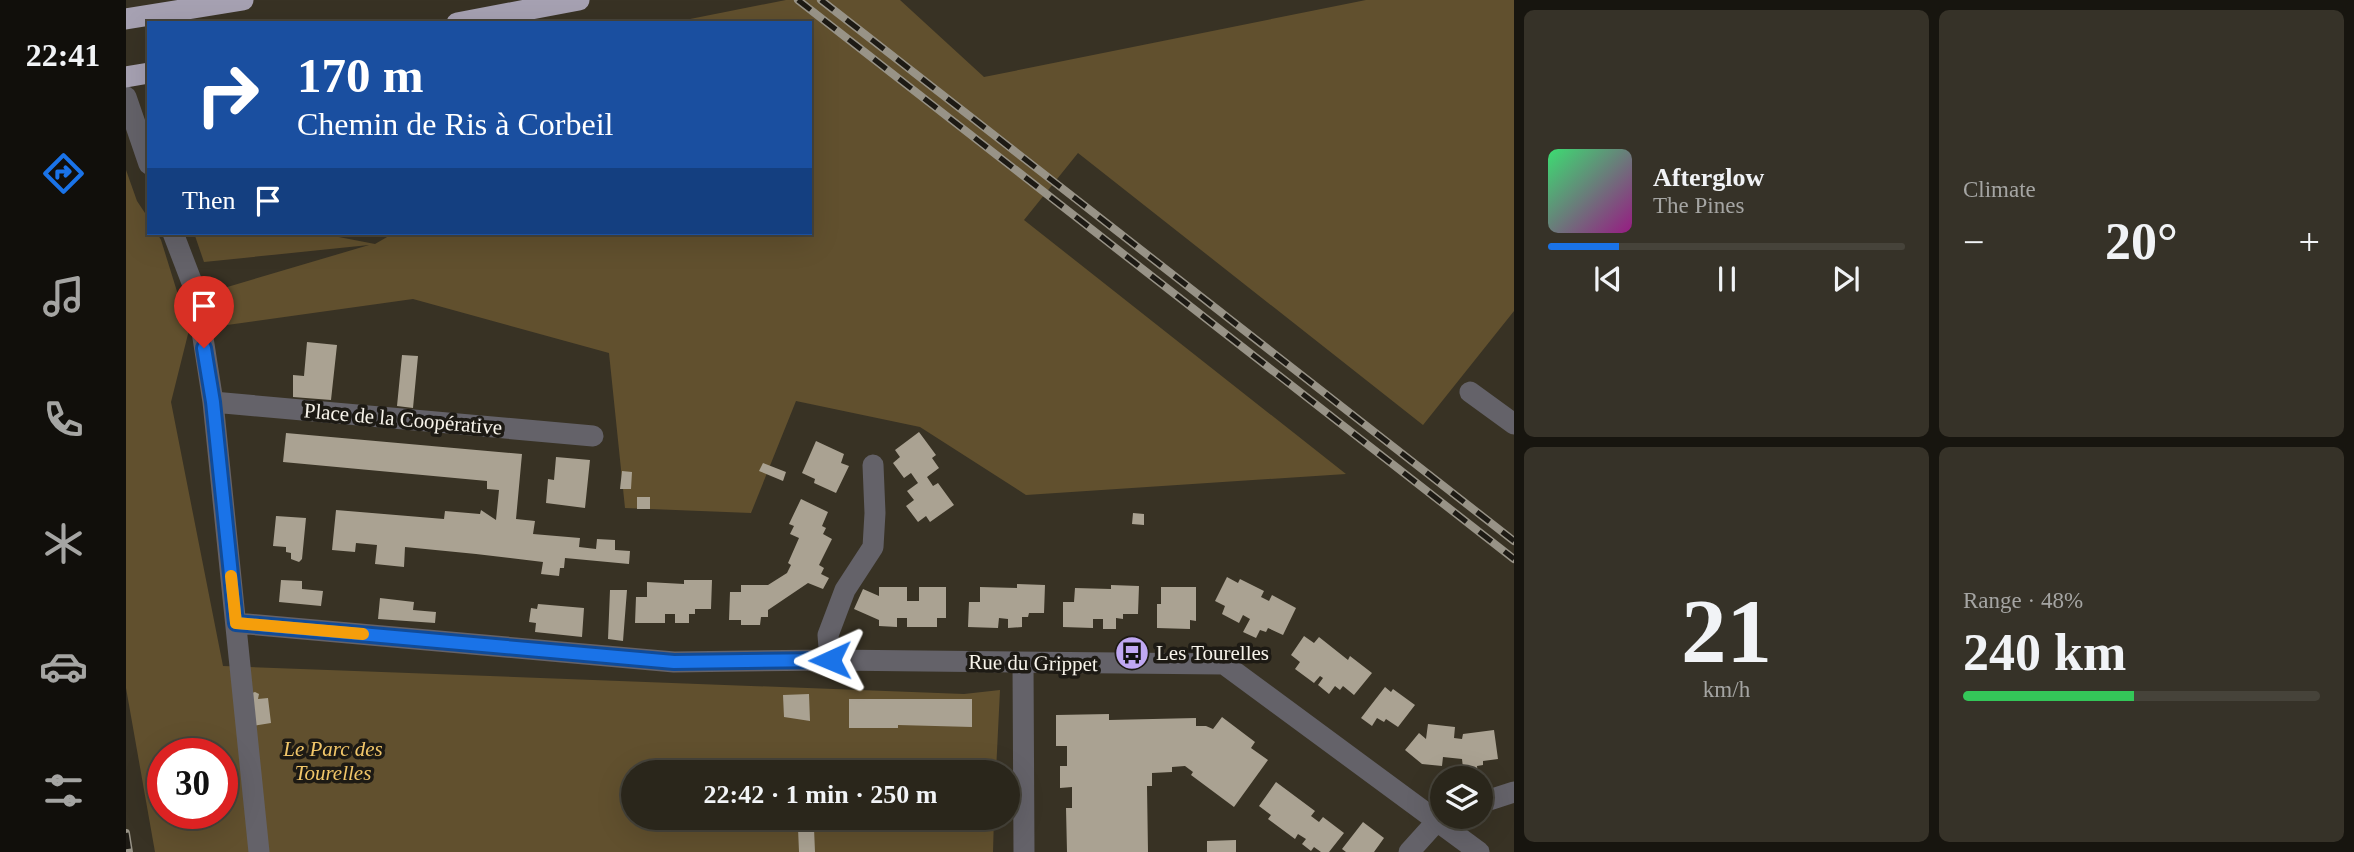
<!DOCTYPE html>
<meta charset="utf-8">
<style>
body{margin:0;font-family:Georgia,serif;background:#363228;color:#f1f3f6;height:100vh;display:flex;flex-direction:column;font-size:26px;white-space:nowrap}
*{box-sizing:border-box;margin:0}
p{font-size:23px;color:#a5a5a3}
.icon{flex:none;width:38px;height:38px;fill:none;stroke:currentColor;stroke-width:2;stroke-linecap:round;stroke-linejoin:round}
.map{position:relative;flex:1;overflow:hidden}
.drawer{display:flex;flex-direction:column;gap:10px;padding:10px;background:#17150f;width:840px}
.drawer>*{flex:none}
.hud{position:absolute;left:21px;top:21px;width:665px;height:214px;border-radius:0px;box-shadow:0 7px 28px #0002,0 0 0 2px #46433a;background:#1a4fa0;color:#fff;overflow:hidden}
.buttons{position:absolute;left:1304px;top:766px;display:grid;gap:14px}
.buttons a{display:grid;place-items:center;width:63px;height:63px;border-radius:50%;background:#2a261b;box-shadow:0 7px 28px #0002,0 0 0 2px #46433a;font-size:35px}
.speed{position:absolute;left:21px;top:738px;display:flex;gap:14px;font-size:35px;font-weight:700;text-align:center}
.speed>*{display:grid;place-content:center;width:91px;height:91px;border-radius:50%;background:#2a261b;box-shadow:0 7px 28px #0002,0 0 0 2px #46433a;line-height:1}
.speed .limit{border:10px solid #d22;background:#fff;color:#111}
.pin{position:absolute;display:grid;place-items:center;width:60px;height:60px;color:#fff;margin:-72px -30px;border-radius:50% 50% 50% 0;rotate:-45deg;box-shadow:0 0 7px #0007}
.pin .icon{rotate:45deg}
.me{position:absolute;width:77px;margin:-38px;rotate:269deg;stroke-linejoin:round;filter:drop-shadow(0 0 5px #0008)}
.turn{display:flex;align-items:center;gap:24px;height:147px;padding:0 35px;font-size:32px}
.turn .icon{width:91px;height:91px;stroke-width:2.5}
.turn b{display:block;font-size:49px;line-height:60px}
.then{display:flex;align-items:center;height:66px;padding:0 35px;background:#0003;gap:14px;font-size:26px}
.big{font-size:52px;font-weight:700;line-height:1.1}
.drawer .widget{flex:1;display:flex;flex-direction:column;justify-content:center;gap:10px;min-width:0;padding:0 24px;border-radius:10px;background:#363228}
.drawer .dial{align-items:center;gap:0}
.dial b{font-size:91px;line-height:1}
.song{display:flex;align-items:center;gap:21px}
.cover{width:84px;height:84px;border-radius:10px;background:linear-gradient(135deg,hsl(140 70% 55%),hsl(310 70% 35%))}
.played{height:7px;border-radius:4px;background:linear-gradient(90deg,#1a73e8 20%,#46433a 20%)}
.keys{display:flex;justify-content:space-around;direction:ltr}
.heat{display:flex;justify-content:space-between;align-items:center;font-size:38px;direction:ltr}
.charge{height:10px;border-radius:5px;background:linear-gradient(90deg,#34c759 48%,#46433a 0)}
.drawer .tiles{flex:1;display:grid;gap:10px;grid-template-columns:repeat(2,1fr)}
.trip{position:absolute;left:495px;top:760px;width:399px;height:70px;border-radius:35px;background:#2a261b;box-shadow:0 7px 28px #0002,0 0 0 2px #46433a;font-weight:700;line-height:70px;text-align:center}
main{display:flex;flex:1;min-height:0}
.tab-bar{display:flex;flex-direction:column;width:126px;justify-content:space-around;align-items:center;background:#110f0b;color:#a5a5a3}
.tab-bar .icon{width:49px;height:49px}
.tab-bar .current{color:#1a73e8}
.tab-bar b{font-size:32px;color:#f1f3f6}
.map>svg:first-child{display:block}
.green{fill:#61502e;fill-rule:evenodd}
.building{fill:#aaa292}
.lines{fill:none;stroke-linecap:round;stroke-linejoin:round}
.minor{stroke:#646269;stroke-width:21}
.highway{stroke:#a6a1b2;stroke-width:21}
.rail-casing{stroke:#989387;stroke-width:8}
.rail{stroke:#1d1a14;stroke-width:5;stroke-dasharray:16;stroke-linecap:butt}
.route-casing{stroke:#114b97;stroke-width:18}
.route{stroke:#1a73e8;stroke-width:12}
.slow{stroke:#f59e0b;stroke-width:12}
.labels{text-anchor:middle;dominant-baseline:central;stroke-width:7;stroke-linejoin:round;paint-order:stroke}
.street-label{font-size:21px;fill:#f8f4eb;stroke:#1d1a14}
.poi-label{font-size:21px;fill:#f8f4eb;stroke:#1d1a14;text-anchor:start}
.park-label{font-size:21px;font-style:italic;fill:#f1c669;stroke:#1d1a14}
</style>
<main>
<nav class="tab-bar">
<b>22:41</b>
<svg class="icon current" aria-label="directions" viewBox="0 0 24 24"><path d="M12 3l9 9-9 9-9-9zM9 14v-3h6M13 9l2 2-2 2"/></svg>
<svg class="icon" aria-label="music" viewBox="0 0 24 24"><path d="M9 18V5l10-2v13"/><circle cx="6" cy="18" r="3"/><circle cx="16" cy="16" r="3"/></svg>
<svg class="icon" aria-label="phone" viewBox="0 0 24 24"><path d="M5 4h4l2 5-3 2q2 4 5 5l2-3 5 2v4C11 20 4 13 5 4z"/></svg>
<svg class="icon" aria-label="climate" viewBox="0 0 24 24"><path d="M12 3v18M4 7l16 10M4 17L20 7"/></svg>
<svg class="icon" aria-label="car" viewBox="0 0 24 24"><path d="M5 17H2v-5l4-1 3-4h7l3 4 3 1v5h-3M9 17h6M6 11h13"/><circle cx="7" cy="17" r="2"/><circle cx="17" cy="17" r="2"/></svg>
<svg class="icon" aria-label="filters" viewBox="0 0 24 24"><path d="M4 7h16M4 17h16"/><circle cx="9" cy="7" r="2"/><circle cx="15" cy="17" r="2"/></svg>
</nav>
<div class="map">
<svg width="1388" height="852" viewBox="0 0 1388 852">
<rect width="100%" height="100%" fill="#383224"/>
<!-- green -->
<path class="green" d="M660,0H774L858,77L1240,0H1388V311L1297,425L952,153L898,220L1220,474L900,495L794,427L670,401L625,513L499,508L483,353L287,299L94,326L98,288L243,245L78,262L68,233H192L249,244L268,233H684V23H544Z
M0,170L11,201L23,219V233H31L35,240L63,330L45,402L97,666L838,694L874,690L870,772H508V817H868L867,852H29L0,688ZM37,754H96V814H37Z"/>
<!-- building -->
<path class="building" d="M181,342L211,345L205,400L167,397V375L178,376Z
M276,355L292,356L287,408L271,406Z
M793,432L810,455L806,458L813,468L801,477L807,486L812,483L828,505L804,522L800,516L792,522L780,506L788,500L781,491L792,483L785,473L778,478L767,463L774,457L769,450Z
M160,433L396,454L390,519L409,521L407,534L454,538L453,547L470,549L471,539L489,540V550L504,551L503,564L439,558L438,568H434L433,576L415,574L417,562L350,554L279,547L278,567L249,564L251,545L230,543L229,552L206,550L210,510L318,519L319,511L354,514L355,510L370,520L373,490L361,489V481L157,462Z
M690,441L718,454L715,463L723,466L710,493L688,483L689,479L676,473Z
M430,457L464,460L459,508L420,503L422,479L428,480Z
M637,463L660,472L657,481L633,471Z
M496,471L506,472L505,489H494Z
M511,497H524V509H511Z
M675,499L702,512L696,526L700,528L697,534L706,539L693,565L698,568L695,574L703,578L697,589L682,583L642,610V617H635L634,625H615V620H603L604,592H615V585H642L661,573L665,565L662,563L673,538L664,534L668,526L663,524Z
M1007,513L1018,514V525L1006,524Z
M150,516L180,518L176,559L173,562L165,559V553L160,552V547L147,546Z
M1101,577L1112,583L1114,579L1138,591L1135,597L1143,601L1146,595L1170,608L1157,635L1142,628L1140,632L1134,630L1130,638L1117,632L1124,619L1117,615L1113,623L1096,614L1099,606L1089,601Z
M155,580L176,581V589L197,591L195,606L153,602Z
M558,580H586L585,609H569V614H563V623H549V614H539V623H509L510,597H521V582L558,584Z
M891,584L919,585L918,613H903L902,617H896V627L882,628V619L873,618L872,628L842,627L843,602H854V587L891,588Z
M985,585L1013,586L1012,614H997V619L990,618V629H977V619H967V628L937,627V602H948L949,588L985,589Z
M753,587H781V601H793V587H820V618H811V627H781V618H771V627L753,626V620L728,609L737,589L753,596Z
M1035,587H1070V621L1064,620V629L1031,628V604H1035Z
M484,590H501L497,641L482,639Z
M254,598L288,602L287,610L310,612L309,623L252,619Z
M412,604L458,608L456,637L409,632L410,623L403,622L405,608L411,609Z
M1178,636L1188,643L1193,637L1222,660L1224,656L1246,673L1228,695L1217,686L1214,690L1209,686L1203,694L1192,685L1197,678L1194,676L1188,683L1169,669L1174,662L1165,655Z
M1259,687L1265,692L1267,689L1289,705L1272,727L1260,719L1258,722L1251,718L1246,726L1235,718Z
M129,692L133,694L132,699L142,698L145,723L126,726V693Z
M683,694L684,721L658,717L657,695Z
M723,699H846V727L772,725V728H723Z
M983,714V720L1070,718V726H1080L1087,729L1096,717L1129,742L1125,748L1142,760L1108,807L1065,775L1067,772L1059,766L1046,767V772L1026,773V786H1021L1022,852H941L940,808H946V787L934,788V766H941V746H930V715Z
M1302,724L1329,727L1328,738L1336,739L1337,734L1368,730L1372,759L1357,761V765L1351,766L1352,775L1338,777L1336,759L1317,757L1316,766L1296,764L1279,750L1293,733L1300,739Z
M1150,782L1189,811L1185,816L1193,822L1197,817L1218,833L1203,852H1195L1188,847L1185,851L1176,844L1180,839L1172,834L1169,839L1142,819L1145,815L1133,806Z
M1237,822L1258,838L1248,852H1220L1216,849Z
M672,828H688L689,852H673Z
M1110,840V852H1081V841Z"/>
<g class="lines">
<!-- minor -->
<path class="minor" d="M0,97L23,164
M47,233L70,293L87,402L133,852
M1344,392L1388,424
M87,402L467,436
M110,623L548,662L704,660L1098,664L1353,852
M704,660L702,635L719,590L747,547L749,513L747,465
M897,663L898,852
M1354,803L1388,792
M1283,852L1311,821L1319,817"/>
<!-- highway -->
<path class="highway" d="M0,19L117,0
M331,23L453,0
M0,77L23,73"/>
<!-- rail casing -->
<g class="rail-casing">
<path id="rail" d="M672,0L1388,559
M695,0L1388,541
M0,833L3,852"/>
</g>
<!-- rail -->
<use href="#rail" class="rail"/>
</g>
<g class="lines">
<!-- route casing -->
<g class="route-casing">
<path id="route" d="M78,348L87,402L110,623L548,662L704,660"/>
</g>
<!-- route -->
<use href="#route" class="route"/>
<!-- slow -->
<path class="slow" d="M105,576L110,623L237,634"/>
</g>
<!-- icons -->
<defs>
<g id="bus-disc" transform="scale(1.75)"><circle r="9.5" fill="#c0a8f3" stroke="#1d1a14"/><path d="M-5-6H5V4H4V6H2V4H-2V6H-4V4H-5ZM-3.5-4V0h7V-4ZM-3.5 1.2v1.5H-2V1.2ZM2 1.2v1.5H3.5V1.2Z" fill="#111"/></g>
</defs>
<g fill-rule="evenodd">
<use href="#bus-disc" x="1006" y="653"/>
</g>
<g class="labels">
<!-- street labels -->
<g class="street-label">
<text transform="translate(277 419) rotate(5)">Place de la Coopérative</text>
<text transform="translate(907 663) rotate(1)">Rue du Grippet</text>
</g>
<!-- poi labels -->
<g class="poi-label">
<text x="1030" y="653">Les Tourelles</text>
</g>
<!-- park labels -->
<g class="park-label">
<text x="207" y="749">Le Parc des<tspan x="207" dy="24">Tourelles</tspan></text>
</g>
</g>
</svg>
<div class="buttons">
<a><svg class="icon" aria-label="layers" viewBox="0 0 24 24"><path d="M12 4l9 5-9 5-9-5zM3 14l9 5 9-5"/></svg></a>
</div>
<div class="speed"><div class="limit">30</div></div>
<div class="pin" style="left:78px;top:348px;background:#d93025"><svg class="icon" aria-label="arrive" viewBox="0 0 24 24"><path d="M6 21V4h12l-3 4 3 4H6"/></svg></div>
<svg class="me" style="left:704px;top:660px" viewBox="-20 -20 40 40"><path d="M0-17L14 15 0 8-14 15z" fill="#1a73e8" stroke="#fff" stroke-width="4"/></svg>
<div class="trip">22:42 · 1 min · 250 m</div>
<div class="hud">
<div class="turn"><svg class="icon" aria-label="right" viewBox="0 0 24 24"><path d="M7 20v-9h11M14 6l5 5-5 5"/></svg><div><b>170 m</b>Chemin de Ris à Corbeil</div></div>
<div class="then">Then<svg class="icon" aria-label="arrive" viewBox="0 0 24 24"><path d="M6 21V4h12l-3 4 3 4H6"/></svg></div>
</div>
</div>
<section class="drawer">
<div class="tiles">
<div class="widget">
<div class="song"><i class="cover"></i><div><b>Afterglow</b><p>The Pines</p></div></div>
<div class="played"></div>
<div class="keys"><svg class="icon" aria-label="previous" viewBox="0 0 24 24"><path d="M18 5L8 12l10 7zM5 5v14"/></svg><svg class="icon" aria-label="pause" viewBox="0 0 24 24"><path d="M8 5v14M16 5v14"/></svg><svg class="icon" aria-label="next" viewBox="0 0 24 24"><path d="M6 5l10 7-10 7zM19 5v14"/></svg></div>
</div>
<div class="widget"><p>Climate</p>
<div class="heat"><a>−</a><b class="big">20°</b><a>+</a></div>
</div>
<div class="widget dial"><b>21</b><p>km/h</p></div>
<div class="widget"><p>Range · 48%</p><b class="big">240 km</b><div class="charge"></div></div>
</div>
</section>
</main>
